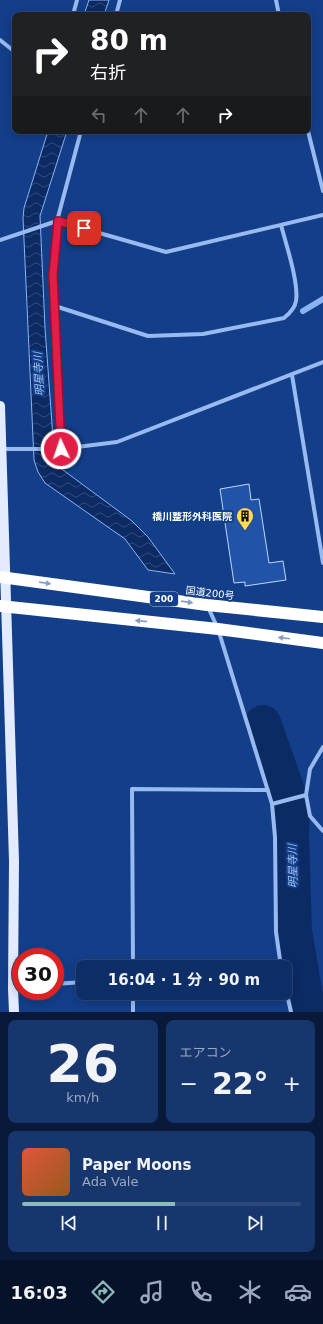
<!DOCTYPE html>
<html lang="ja">
<meta charset="utf-8">
<style>
body{margin:0;font-family:"DejaVu Sans","Noto Sans JP",sans-serif;background:#17366d;color:#f1f3f6;height:100vh;display:flex;flex-direction:column;font-size:15px;white-space:nowrap}
*{box-sizing:border-box;margin:0}
p{font-size:13px;color:#9ba8c0}
.icon{flex:none;width:22px;height:22px;fill:none;stroke:currentColor;stroke-width:2;stroke-linecap:round;stroke-linejoin:round}
.map{position:relative;height:1012px;overflow:hidden}
.sheet{display:flex;flex-direction:column;gap:8px;padding:8px;background:#081939;flex:1}
.sheet>*{flex:none}
.top-card{position:absolute;left:12px;top:12px;width:299px;height:122px;border-radius:8px;box-shadow:0 2px 10px #0003,0 0 0 1px #2e4a7b;background:#202124;color:#fff;overflow:hidden}
.speed{position:absolute;left:12px;top:948px;display:flex;gap:8px;font-size:20px;font-weight:700;text-align:center}
.speed>*{display:grid;place-content:center;width:52px;height:52px;border-radius:50%;background:#0e2e67;box-shadow:0 2px 10px #0003,0 0 0 1px #2e4a7b;line-height:1}
.speed .limit{border:6px solid #d22;background:#fff;color:#111}
.pin{position:absolute;display:grid;place-items:center;width:34px;height:34px;color:#fff;margin:-17px;border-radius:8px;box-shadow:0 2px 6px #0006}
.me{position:absolute;width:44px;margin:-22px;rotate:357deg;stroke-linejoin:round;filter:drop-shadow(0 0 3px #0008)}
.turn{display:flex;align-items:center;gap:14px;height:84px;padding:0 12px;font-size:18px}
.turn .icon{width:52px;height:52px;stroke-width:2.5}
.turn b{display:block;font-size:28px;line-height:34px}
.lanes{display:flex;align-items:center;height:38px;padding:0 12px;background:#0003;justify-content:center;gap:20px;direction:ltr}
.lanes .off{opacity:.35}
.big{font-size:30px;font-weight:700;line-height:1.1}
.sheet .widget{flex:1;display:flex;flex-direction:column;justify-content:center;gap:6px;min-width:0;padding:0 14px;border-radius:8px;background:#17366d}
.sheet .dial{align-items:center;gap:0}
.dial b{font-size:52px;line-height:1}
.song{display:flex;align-items:center;gap:12px}
.cover{width:48px;height:48px;border-radius:6px;background:linear-gradient(135deg,hsl(10 70% 55%),hsl(30 70% 35%))}
.played{height:4px;border-radius:2px;background:linear-gradient(90deg,#8bbbb9 55%,#2e4a7b 55%)}
.keys{display:flex;justify-content:space-around;direction:ltr}
.heat{display:flex;justify-content:space-between;align-items:center;font-size:22px;direction:ltr}
.sheet .tiles{flex:1;display:grid;gap:8px;grid-template-columns:1fr 1fr}
.widget:last-child{grid-column:span 2}
.trip{position:absolute;left:76px;top:960px;width:216px;height:40px;border-radius:8px;background:#0e2e67;box-shadow:0 2px 10px #0003,0 0 0 1px #2e4a7b;font-weight:700;line-height:40px;text-align:center}
.tabs{display:flex;height:64px;justify-content:space-around;align-items:center;background:#061229;color:#9ba8c0}
.tabs .icon{width:28px;height:28px}
.tabs .active{color:#8bbbb9}
.tabs b{font-size:18px;color:#f1f3f6}
.map>svg:first-child{display:block}
.water{fill:url(#water-waves);stroke:#8bb3f3}
.lines{fill:none;stroke-linecap:round;stroke-linejoin:round}
.stream{stroke:#8bb3f3;stroke-width:6}
.river{stroke:#0c2b65;stroke-width:36}
.building{fill:#2153a8;stroke:#c0d6fb}
.street{stroke:#99baf0;stroke-width:4}
.primary{stroke:#e2ebff;stroke-width:10}
.highway{stroke:#fff;stroke-width:12}
.oneway{fill:#899ec4}
.route-casing{stroke:#92132f;stroke-width:10}
.route{stroke:#e11d48;stroke-width:7}
.labels{text-anchor:middle;dominant-baseline:central;stroke-width:4;stroke-linejoin:round;paint-order:stroke}
.shield{fill:#133e89;stroke:#b8c5dc;stroke-width:1}
.shield-label{font-size:9px;font-weight:bold;fill:#fff}
.poi-label{font-size:10px;font-weight:bold;fill:#fff;stroke:#133e89;text-anchor:end}
.street-label{font-size:10px;fill:#fff;stroke:#133e89}
.water-label{font-size:11px;font-style:italic;fill:#a5c4f7;stroke:#133e89}
</style>
<div class="map">
<svg width="323" height="1012" viewBox="0 0 323 1012">
<defs>
<pattern id="water-waves" width="16" height="10" patternUnits="userSpaceOnUse"><rect width="16" height="10" fill="#0c2b65"/><path d="M0 5q4-4 8 0t8 0" fill="none" stroke="#304b7c"/></pattern>
</defs>
<rect width="100%" height="100%" fill="#133e89"/>
<!-- water -->
<path class="water" d="M89,0H109L104,15H84Z
M48,131H67L40,216L45,328L52,424L54,458L59,467L132,521L148,537L175,574L148,570L125,539L45,483L38,472L34,460L23,218L24,208Z"/>
<g class="lines">
<!-- stream -->
<path class="stream" d="M303,311L323,299"/>
<!-- river -->
<path class="river" d="M263,723L286,788L292,813L291,833L294,931L304,991L309,1012"/>
</g>
<!-- building -->
<path class="building" d="M249,484L251,500L259,499L269,563L283,561L286,580L245,586V582L234,583L220,489Z"/>
<g class="lines">
<!-- street -->
<path class="street" d="M276,0L279,15
M73,15L77,0
M116,15L120,0
M0,40L15,52
M308,131L323,191
M0,240L57,221L166,252L323,215
M55,306L148,336L203,334L284,318C289,314 295,308 296,301C299,283 286,244 281,225
M292,375L323,563
M2,449H61L117,442L323,362
M61,449L53,275L57,221L81,131
M208,607L218,629L272,804L275,837L276,932L281,967
M306,795L310,816L323,831
M272,804L306,795L310,769L323,747
M133,967L132,789L268,790
M55,984L83,982
M285,985L291,1012
M133,1012V993"/>
<!-- primary -->
<path class="primary" d="M0,406L14,861L13,988L14,1012"/>
<!-- highway -->
<path class="highway" d="M0,577L207,605L323,617
M0,606L218,629L323,643"/>
</g>
<!-- one-way arrows -->
<defs><path id="oneway-solid" d="M-6-.8H1V-3.2L6.5 0L1 3.2V.8H-6Z"/></defs>
<g class="oneway">
<use href="#oneway-solid" transform="translate(45 583) rotate(8)"/>
<use href="#oneway-solid" transform="translate(187 602) rotate(8)"/>
<use href="#oneway-solid" transform="translate(141 621) rotate(-174)"/>
<use href="#oneway-solid" transform="translate(284 638) rotate(-173)"/>
</g>
<g class="lines">
<!-- route casing -->
<g class="route-casing">
<path id="route" d="M61,449L53,275L58,221L84,228"/>
</g>
<!-- route -->
<use href="#route" class="route"/>
</g>
<!-- icons -->
<defs>
<g id="building-pin" transform="scale(0.9)"><path d="M0 17L-7.5 6A9.5 9.5 0 1 1 7.5 6Z" fill="#ffdb58" stroke="#133e89"/><path d="M-4-6H4V6H1V3H-1V6H-4ZM-2.5-4.3h1.7v1.8h-1.7ZM.8-4.3h1.7v1.8H.8ZM-2.5-1h1.7V.8h-1.7ZM.8-1h1.7V.8H.8Z" fill="#111"/></g>
</defs>
<g fill-rule="evenodd">
<use href="#building-pin" x="245" y="516"/>
</g>
<g class="labels">
<!-- shield labels -->
<rect class="shield" x="150" y="592" width="28" height="14" rx="3"/>
<g class="shield-label">
<text x="164" y="599">200</text>
</g>
<!-- poi labels -->
<g class="poi-label">
<text x="232" y="516">橋川整形外科医院</text>
</g>
<!-- street labels -->
<g class="street-label">
<text transform="translate(210 593) rotate(7)">国道200号</text>
</g>
<!-- water labels -->
<g class="water-label">
<text transform="translate(39 374) rotate(-93)">明星寺川</text>
<text transform="translate(293 866) rotate(-91)">明星寺川</text>
</g>
</g>
</svg>
<div class="speed"><div class="limit">30</div></div>
<div class="pin" style="left:84px;top:228px;background:#d93025"><svg class="icon" aria-label="arrive" viewBox="0 0 24 24"><path d="M6 21V4h12l-3 4 3 4H6"/></svg></div>
<svg class="me" style="left:61px;top:449px" viewBox="-20 -20 40 40"><circle r="17" fill="#e11d48" stroke="#fff" stroke-width="3"/><path d="M0-11L8 9 0 5-8 9z" fill="#fff"/></svg>
<div class="trip">16:04 · 1 分 · 90 m</div>
<div class="top-card">
<div class="turn"><svg class="icon" aria-label="right" viewBox="0 0 24 24"><path d="M7 20v-9h11M14 6l5 5-5 5"/></svg><div><b>80 m</b>右折</div></div>
<div class="lanes"><svg class="icon off" aria-label="left" viewBox="0 0 24 24"><path d="M17 20v-9H6M10 6l-5 5 5 5"/></svg><svg class="icon off" aria-label="ahead" viewBox="0 0 24 24"><path d="M12 20V5M6 11l6-6 6 6"/></svg><svg class="icon off" aria-label="ahead" viewBox="0 0 24 24"><path d="M12 20V5M6 11l6-6 6 6"/></svg><svg class="icon" aria-label="right" viewBox="0 0 24 24"><path d="M7 20v-9h11M14 6l5 5-5 5"/></svg></div>
</div>
</div>
<section class="sheet">
<div class="tiles">
<div class="widget dial"><b>26</b><p>km/h</p></div>
<div class="widget"><p>エアコン</p>
<div class="heat"><a>−</a><b class="big">22°</b><a>+</a></div>
</div>
<div class="widget">
<div class="song"><i class="cover"></i><div><b>Paper Moons</b><p>Ada Vale</p></div></div>
<div class="played"></div>
<div class="keys"><svg class="icon" aria-label="previous" viewBox="0 0 24 24"><path d="M18 5L8 12l10 7zM5 5v14"/></svg><svg class="icon" aria-label="pause" viewBox="0 0 24 24"><path d="M8 5v14M16 5v14"/></svg><svg class="icon" aria-label="next" viewBox="0 0 24 24"><path d="M6 5l10 7-10 7zM19 5v14"/></svg></div>
</div>
</div>
</section>
<nav class="tabs">
<b>16:03</b>
<svg class="icon active" aria-label="directions" viewBox="0 0 24 24"><path d="M12 3l9 9-9 9-9-9zM9 14v-3h6M13 9l2 2-2 2"/></svg>
<svg class="icon" aria-label="music" viewBox="0 0 24 24"><path d="M9 18V5l10-2v13"/><circle cx="6" cy="18" r="3"/><circle cx="16" cy="16" r="3"/></svg>
<svg class="icon" aria-label="phone" viewBox="0 0 24 24"><path d="M5 4h4l2 5-3 2q2 4 5 5l2-3 5 2v4C11 20 4 13 5 4z"/></svg>
<svg class="icon" aria-label="climate" viewBox="0 0 24 24"><path d="M12 3v18M4 7l16 10M4 17L20 7"/></svg>
<svg class="icon" aria-label="car" viewBox="0 0 24 24"><path d="M5 17H2v-5l4-1 3-4h7l3 4 3 1v5h-3M9 17h6M6 11h13"/><circle cx="7" cy="17" r="2"/><circle cx="17" cy="17" r="2"/></svg>
</nav>
